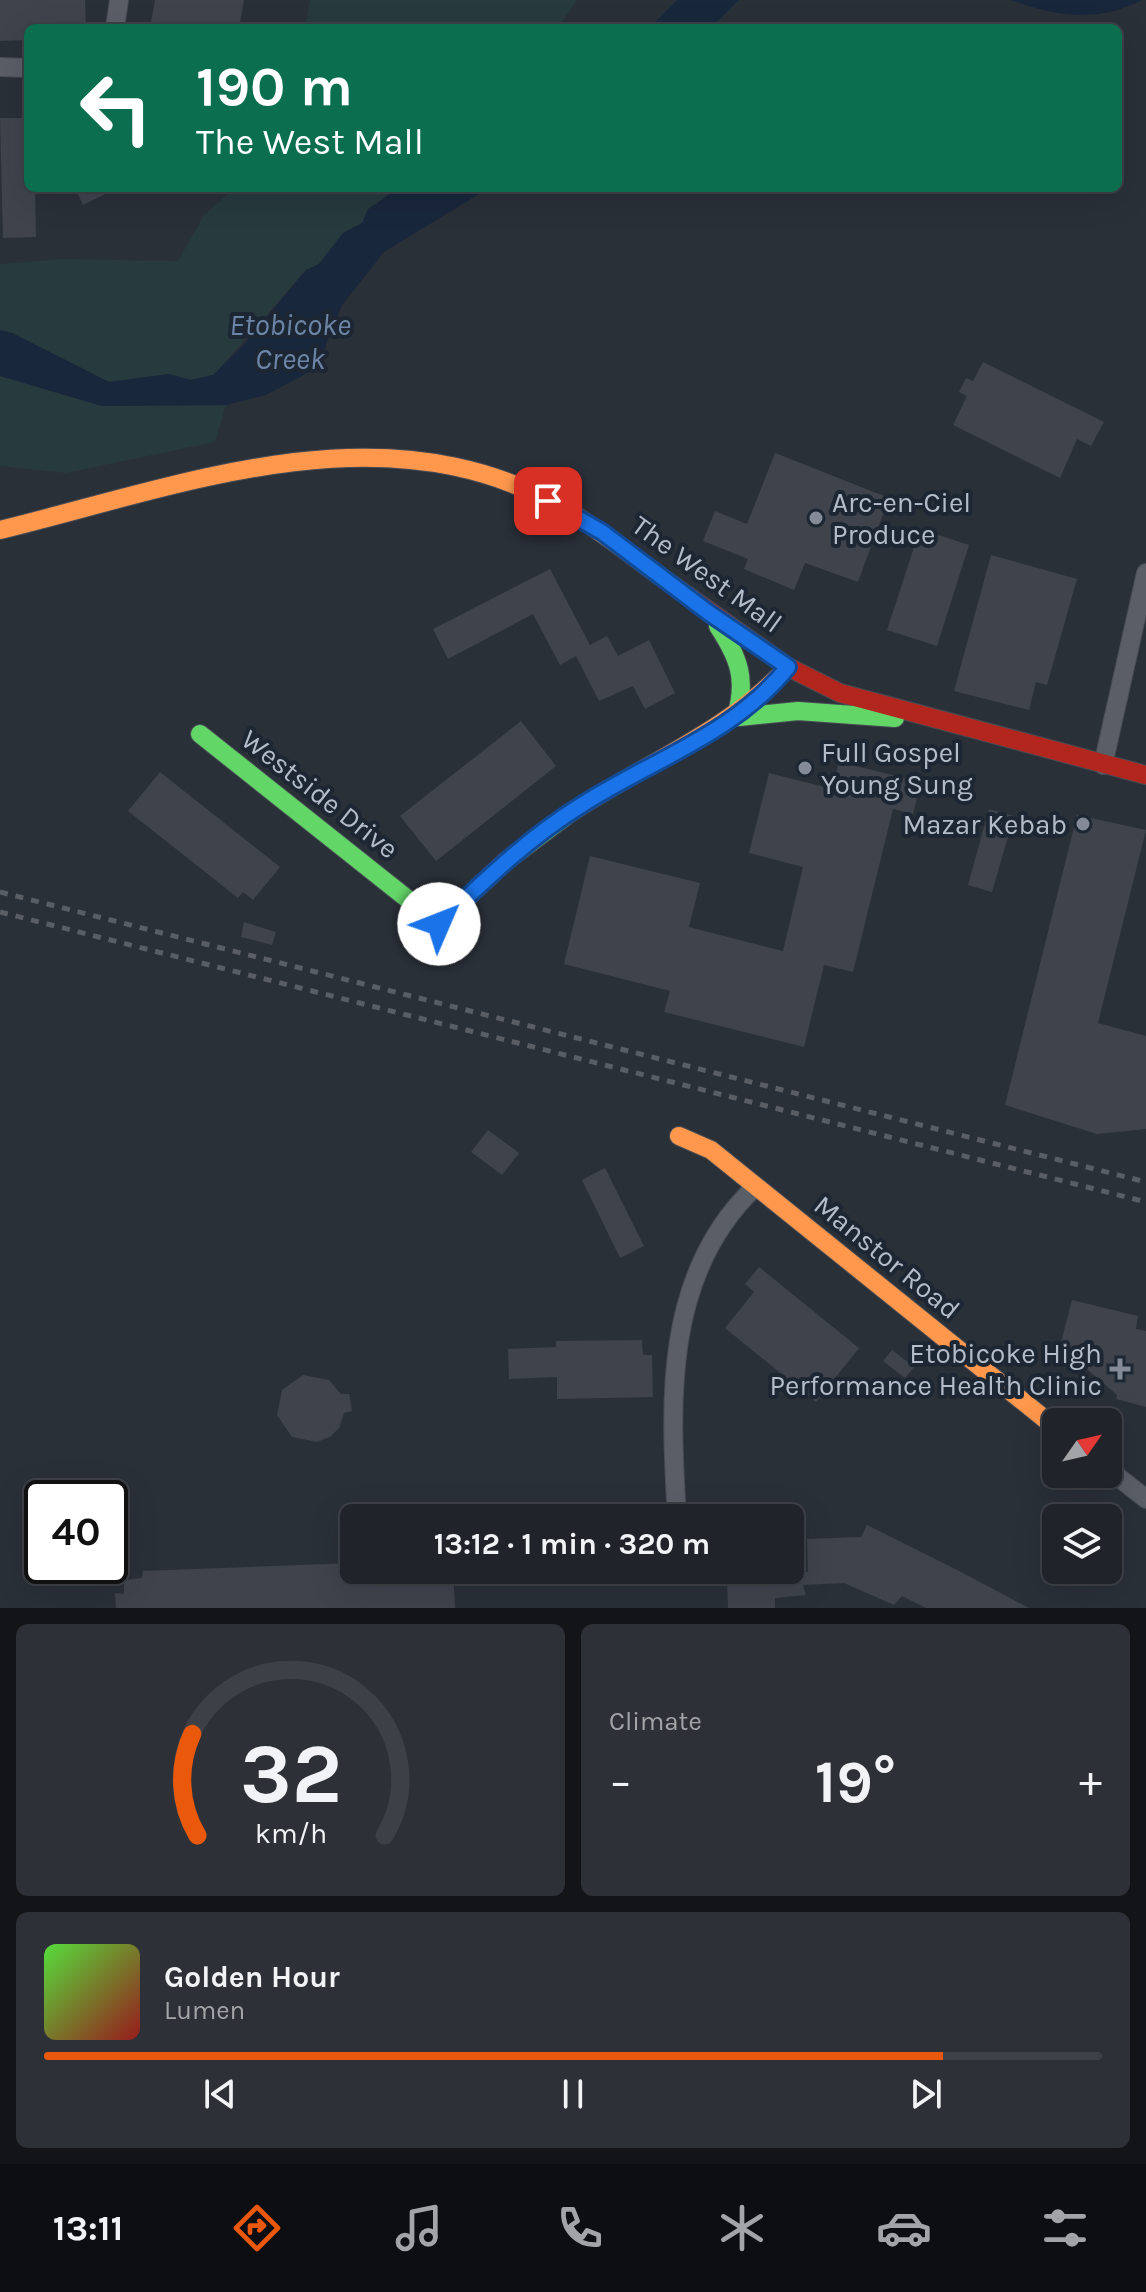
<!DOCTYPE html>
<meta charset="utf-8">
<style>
body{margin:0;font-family:Karla,sans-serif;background:#2d3036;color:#f1f3f6;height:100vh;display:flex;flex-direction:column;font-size:30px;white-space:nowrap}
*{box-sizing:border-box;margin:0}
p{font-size:26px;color:#a2a4a8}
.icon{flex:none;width:44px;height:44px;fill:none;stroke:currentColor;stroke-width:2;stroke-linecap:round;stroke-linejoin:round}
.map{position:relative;height:1608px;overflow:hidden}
.sheet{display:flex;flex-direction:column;gap:16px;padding:16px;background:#121417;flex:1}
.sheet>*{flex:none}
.hud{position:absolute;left:24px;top:24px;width:1098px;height:168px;border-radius:12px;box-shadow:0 8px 32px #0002,0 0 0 2px #3d4147;background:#0b6e4f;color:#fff;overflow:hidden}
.needle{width:52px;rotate:56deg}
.fabs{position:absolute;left:1042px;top:1408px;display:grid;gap:16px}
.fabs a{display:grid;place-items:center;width:80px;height:80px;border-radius:12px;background:#20242a;box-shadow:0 8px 32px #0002,0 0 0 2px #3d4147;font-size:40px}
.speed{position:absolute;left:24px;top:1480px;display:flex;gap:16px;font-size:40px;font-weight:700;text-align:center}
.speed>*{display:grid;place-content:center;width:104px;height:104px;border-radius:50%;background:#20242a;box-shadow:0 8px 32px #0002,0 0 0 2px #3d4147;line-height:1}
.speed .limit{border:4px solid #111;border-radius:12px;background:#fff;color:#111}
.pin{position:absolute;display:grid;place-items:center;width:68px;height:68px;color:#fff;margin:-34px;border-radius:16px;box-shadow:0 4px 12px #0006}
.me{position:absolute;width:88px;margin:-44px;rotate:46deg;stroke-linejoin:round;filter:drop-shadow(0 0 6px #0008)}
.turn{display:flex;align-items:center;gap:28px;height:168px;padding:0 40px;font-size:36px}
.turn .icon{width:104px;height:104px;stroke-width:2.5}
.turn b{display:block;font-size:56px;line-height:68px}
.big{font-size:60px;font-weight:700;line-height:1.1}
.sheet .card{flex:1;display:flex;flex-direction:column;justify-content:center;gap:12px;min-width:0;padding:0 28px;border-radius:12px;background:#2d3036}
.sheet .dial{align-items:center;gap:0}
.dial svg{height:208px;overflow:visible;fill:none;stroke:#3d4147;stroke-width:7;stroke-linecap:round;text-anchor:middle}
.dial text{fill:#f1f3f6;stroke:none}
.song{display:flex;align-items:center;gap:24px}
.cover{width:96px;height:96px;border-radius:12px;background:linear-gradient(135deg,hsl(110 70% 55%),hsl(0 70% 35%))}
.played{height:8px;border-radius:4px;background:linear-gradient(90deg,#ea580c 85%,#3d4147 85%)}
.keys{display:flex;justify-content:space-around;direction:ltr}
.heat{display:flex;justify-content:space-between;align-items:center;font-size:44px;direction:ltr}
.sheet .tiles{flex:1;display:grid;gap:16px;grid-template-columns:1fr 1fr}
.card:last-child{grid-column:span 2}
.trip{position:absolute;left:340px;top:1504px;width:464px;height:80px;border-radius:12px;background:#20242a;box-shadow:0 8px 32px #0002,0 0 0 2px #3d4147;font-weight:700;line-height:80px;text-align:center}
.tab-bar{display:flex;height:128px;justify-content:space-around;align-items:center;background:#0d0e11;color:#a2a4a8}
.tab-bar .icon{width:56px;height:56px}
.tab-bar .current{color:#ea580c}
.tab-bar b{font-size:36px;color:#f1f3f6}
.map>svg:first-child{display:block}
.green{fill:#273a3e}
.water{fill:#19273c}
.building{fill:#3f444c}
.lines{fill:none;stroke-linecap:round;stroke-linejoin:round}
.street-casing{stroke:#484c55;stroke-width:20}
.fast-casing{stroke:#484c55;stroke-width:20}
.slow-casing{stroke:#484c55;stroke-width:20}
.jam-casing{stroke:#484c55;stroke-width:20}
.street{stroke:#5a5e66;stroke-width:18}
.fast{stroke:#63d668;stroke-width:18}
.slow{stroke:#ff974d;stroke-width:18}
.jam{stroke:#b3261e;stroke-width:18}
.rail{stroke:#595d64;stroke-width:5;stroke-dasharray:8 8;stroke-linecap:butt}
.route-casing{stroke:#114b97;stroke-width:20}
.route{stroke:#1a73e8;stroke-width:14}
.poi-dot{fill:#848b96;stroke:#1d2633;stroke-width:3}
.labels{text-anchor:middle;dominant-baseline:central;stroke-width:8;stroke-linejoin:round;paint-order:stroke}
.poi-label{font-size:28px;fill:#b4bcc9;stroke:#1d2633;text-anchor:start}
.street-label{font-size:28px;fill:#b4bcc9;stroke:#1d2633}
.water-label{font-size:30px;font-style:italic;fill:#6d86a8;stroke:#1d2633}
</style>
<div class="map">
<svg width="1146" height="1608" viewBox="0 0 1146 1608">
<rect width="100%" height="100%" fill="#2a3038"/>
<!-- green -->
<path class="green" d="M310,0H577L558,28H305Z
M235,188H399L388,194L362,223L343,233L319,264L306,270L214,375L190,380L169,374L109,382L12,333L0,330V264L61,259L178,261L204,215Z
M0,376L102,406L226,405L215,442L66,473L0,466Z"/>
<!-- water -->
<path class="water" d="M677,0H739L711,28H649Z
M1011,0H1142C1098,23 1057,17 1011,0Z
M399,188H489L384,252L342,305L317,368L266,395L226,405L102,406L0,376V330L12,333L109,382L169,374L190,380L213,375L245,343L306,270L319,264L343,233L362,223L368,209Z"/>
<!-- building -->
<path class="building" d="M0,0H85L86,27L28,28V40L0,41Z
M155,0H244L239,28H150Z
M0,118H28V188H35L36,237L3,238Z
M75,188H117L83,205Z
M983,362L1104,422L1091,446L1077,439L1060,478L953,425L967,396L959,392L966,378L973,381Z
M775,453L889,498L858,582L805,563L794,590L744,569L748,559L703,541L715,511L747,524Z
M920,529L969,545L937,646L887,630Z
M991,555L1077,579L1047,685L1036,682L1029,710L954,691Z
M550,569L590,645L607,636L618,656L649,640L675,693L645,709L633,686L599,701L576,656L560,665L533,614L448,659L433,629Z
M521,721L556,766L436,861L400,816Z
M839,762L921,782L913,814L893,809L853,972L824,965L804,1047L664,1012L670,991L564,964L590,856L700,883L689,927L783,951L803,867L749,853L769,773L832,789Z
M160,772L280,867L253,900L243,892L238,898L128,811Z
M989,809L1014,816L992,892L968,885Z
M1077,815L1146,830L1098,1023L1146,1036V1129L1097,1134L1005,1105Z
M244,922L276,932L272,945L241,937Z
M488,1130L519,1153L502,1175L471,1152Z
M605,1168L644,1246L620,1258L582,1180Z
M759,1267L859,1348L816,1402L725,1328L754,1292L745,1284Z
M1072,1300L1138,1316L1136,1329L1146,1331V1407L1116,1399L1117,1395L1060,1346Z
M642,1340L643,1355H652L653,1397L557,1399V1377L509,1379L508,1349L556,1347V1341Z
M892,1350L914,1367L905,1378L883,1361Z
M303,1375L329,1380L341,1394H349L352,1411L344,1413L339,1428L330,1437L317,1442L292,1437L277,1415L282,1390Z
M867,1525L961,1572L1029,1608H926L902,1596L894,1605L844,1583L803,1585L806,1595L775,1598V1608H728L727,1580L737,1579L736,1570L808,1572L807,1539L861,1537Z
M354,1563V1570H453L455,1608H116L115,1593L124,1594V1580L142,1578L143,1571Z"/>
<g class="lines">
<!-- street casing -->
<g class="street-casing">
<path id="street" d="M115,28L119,0
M0,67L28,68
M1103,765L1146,573
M1108,1469L1146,1499
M677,1518C670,1402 663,1274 755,1187"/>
</g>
<!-- fast casing -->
<g class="fast-casing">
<path id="fast" d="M718,626C739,658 747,679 736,717
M739,717L798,711L895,718
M200,734L439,924L506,861L570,813"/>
</g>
<!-- slow casing -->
<g class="slow-casing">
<path id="slow" d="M0,530C188,484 392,402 573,514C602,532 630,554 657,574
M570,813C644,764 726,733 788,667
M679,1136L711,1150L1056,1428"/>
</g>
<!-- jam casing -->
<g class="jam-casing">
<path id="jam" d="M657,574L788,667L840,693L1146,775"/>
</g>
<!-- street -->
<use href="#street" class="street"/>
<!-- fast -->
<use href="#fast" class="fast"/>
<!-- slow -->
<use href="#slow" class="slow"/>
<!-- jam -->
<use href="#jam" class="jam"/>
<!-- rail -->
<path class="rail" d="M0,892L1146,1182
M0,912L1146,1202"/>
</g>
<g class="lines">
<!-- route casing -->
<g class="route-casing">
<path id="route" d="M439,924C484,881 527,839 580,806C651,760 733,735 788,667L709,613L602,532L548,501"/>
</g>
<!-- route -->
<use href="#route" class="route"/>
</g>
<!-- markers -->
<g class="poi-dot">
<circle cx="816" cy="518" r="8"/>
<circle cx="805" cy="768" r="8"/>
<circle cx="1083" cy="824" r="8"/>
<path d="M1116 1357h8v8h8v8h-8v8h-8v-8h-8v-8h8z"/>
</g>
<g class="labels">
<!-- poi labels -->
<g class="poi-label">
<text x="832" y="502">Arc-en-Ciel<tspan x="832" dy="32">Produce</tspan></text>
<text x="821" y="752">Full Gospel<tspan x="821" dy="32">Young Sung</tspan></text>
<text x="1067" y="824" text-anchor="end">Mazar Kebab</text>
<text x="1102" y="1353" text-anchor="end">Etobicoke High<tspan x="1102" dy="32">Performance Health Clinic</tspan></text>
</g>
<!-- street labels -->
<g class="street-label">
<text transform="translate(707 574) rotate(36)">The West Mall</text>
<text transform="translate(320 794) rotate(38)">Westside Drive</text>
<text transform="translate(887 1257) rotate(39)">Manstor Road</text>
</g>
<!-- water labels -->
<g class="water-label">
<text x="290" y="325">Etobicoke<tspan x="290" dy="34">Creek</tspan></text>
</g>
</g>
</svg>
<div class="fabs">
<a><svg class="needle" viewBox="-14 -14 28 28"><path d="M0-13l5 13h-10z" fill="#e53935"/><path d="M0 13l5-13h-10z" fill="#a2a4a8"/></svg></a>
<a><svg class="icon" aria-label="layers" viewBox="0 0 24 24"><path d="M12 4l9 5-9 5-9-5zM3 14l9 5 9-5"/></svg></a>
</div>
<div class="speed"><div class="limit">40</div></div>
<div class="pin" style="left:548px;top:501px;background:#d93025"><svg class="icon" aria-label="arrive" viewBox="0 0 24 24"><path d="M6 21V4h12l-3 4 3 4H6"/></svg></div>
<svg class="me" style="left:439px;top:924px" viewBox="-20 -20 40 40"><circle r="19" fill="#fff"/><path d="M0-13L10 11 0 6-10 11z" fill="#1a73e8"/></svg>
<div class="trip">13:12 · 1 min · 320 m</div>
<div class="hud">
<div class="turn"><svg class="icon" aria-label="left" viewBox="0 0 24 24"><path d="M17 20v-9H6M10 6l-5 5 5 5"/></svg><div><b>190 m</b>The West Mall</div></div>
</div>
</div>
<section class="sheet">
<div class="tiles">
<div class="card dial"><svg viewBox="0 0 100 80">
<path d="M14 69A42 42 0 1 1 86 69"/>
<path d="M14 69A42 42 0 0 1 12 30" stroke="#ea580c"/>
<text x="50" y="56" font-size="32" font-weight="700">32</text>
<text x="50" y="72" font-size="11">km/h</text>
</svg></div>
<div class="card"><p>Climate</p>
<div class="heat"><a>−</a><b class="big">19°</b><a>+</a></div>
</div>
<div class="card">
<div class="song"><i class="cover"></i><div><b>Golden Hour</b><p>Lumen</p></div></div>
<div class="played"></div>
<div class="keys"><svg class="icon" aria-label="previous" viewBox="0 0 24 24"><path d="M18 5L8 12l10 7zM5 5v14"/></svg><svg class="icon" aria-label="pause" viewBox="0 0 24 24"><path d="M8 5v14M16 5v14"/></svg><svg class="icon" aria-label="next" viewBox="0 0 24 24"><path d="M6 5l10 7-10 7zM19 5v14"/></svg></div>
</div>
</div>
</section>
<nav class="tab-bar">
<b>13:11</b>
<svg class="icon current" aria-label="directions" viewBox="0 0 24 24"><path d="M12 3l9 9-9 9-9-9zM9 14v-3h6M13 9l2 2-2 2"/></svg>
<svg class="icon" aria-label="music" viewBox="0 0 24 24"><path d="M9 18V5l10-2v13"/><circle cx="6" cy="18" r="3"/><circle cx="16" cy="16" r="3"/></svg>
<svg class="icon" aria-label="phone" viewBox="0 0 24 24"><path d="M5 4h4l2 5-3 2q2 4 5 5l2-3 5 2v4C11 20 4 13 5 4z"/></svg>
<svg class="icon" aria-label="climate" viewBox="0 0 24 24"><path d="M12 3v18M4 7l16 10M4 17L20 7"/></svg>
<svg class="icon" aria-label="car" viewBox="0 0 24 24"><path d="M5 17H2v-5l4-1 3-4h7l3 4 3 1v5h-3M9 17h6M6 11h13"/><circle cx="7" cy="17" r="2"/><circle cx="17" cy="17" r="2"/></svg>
<svg class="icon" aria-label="filters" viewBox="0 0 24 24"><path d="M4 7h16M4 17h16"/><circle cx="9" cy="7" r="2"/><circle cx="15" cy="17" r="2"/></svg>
</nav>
